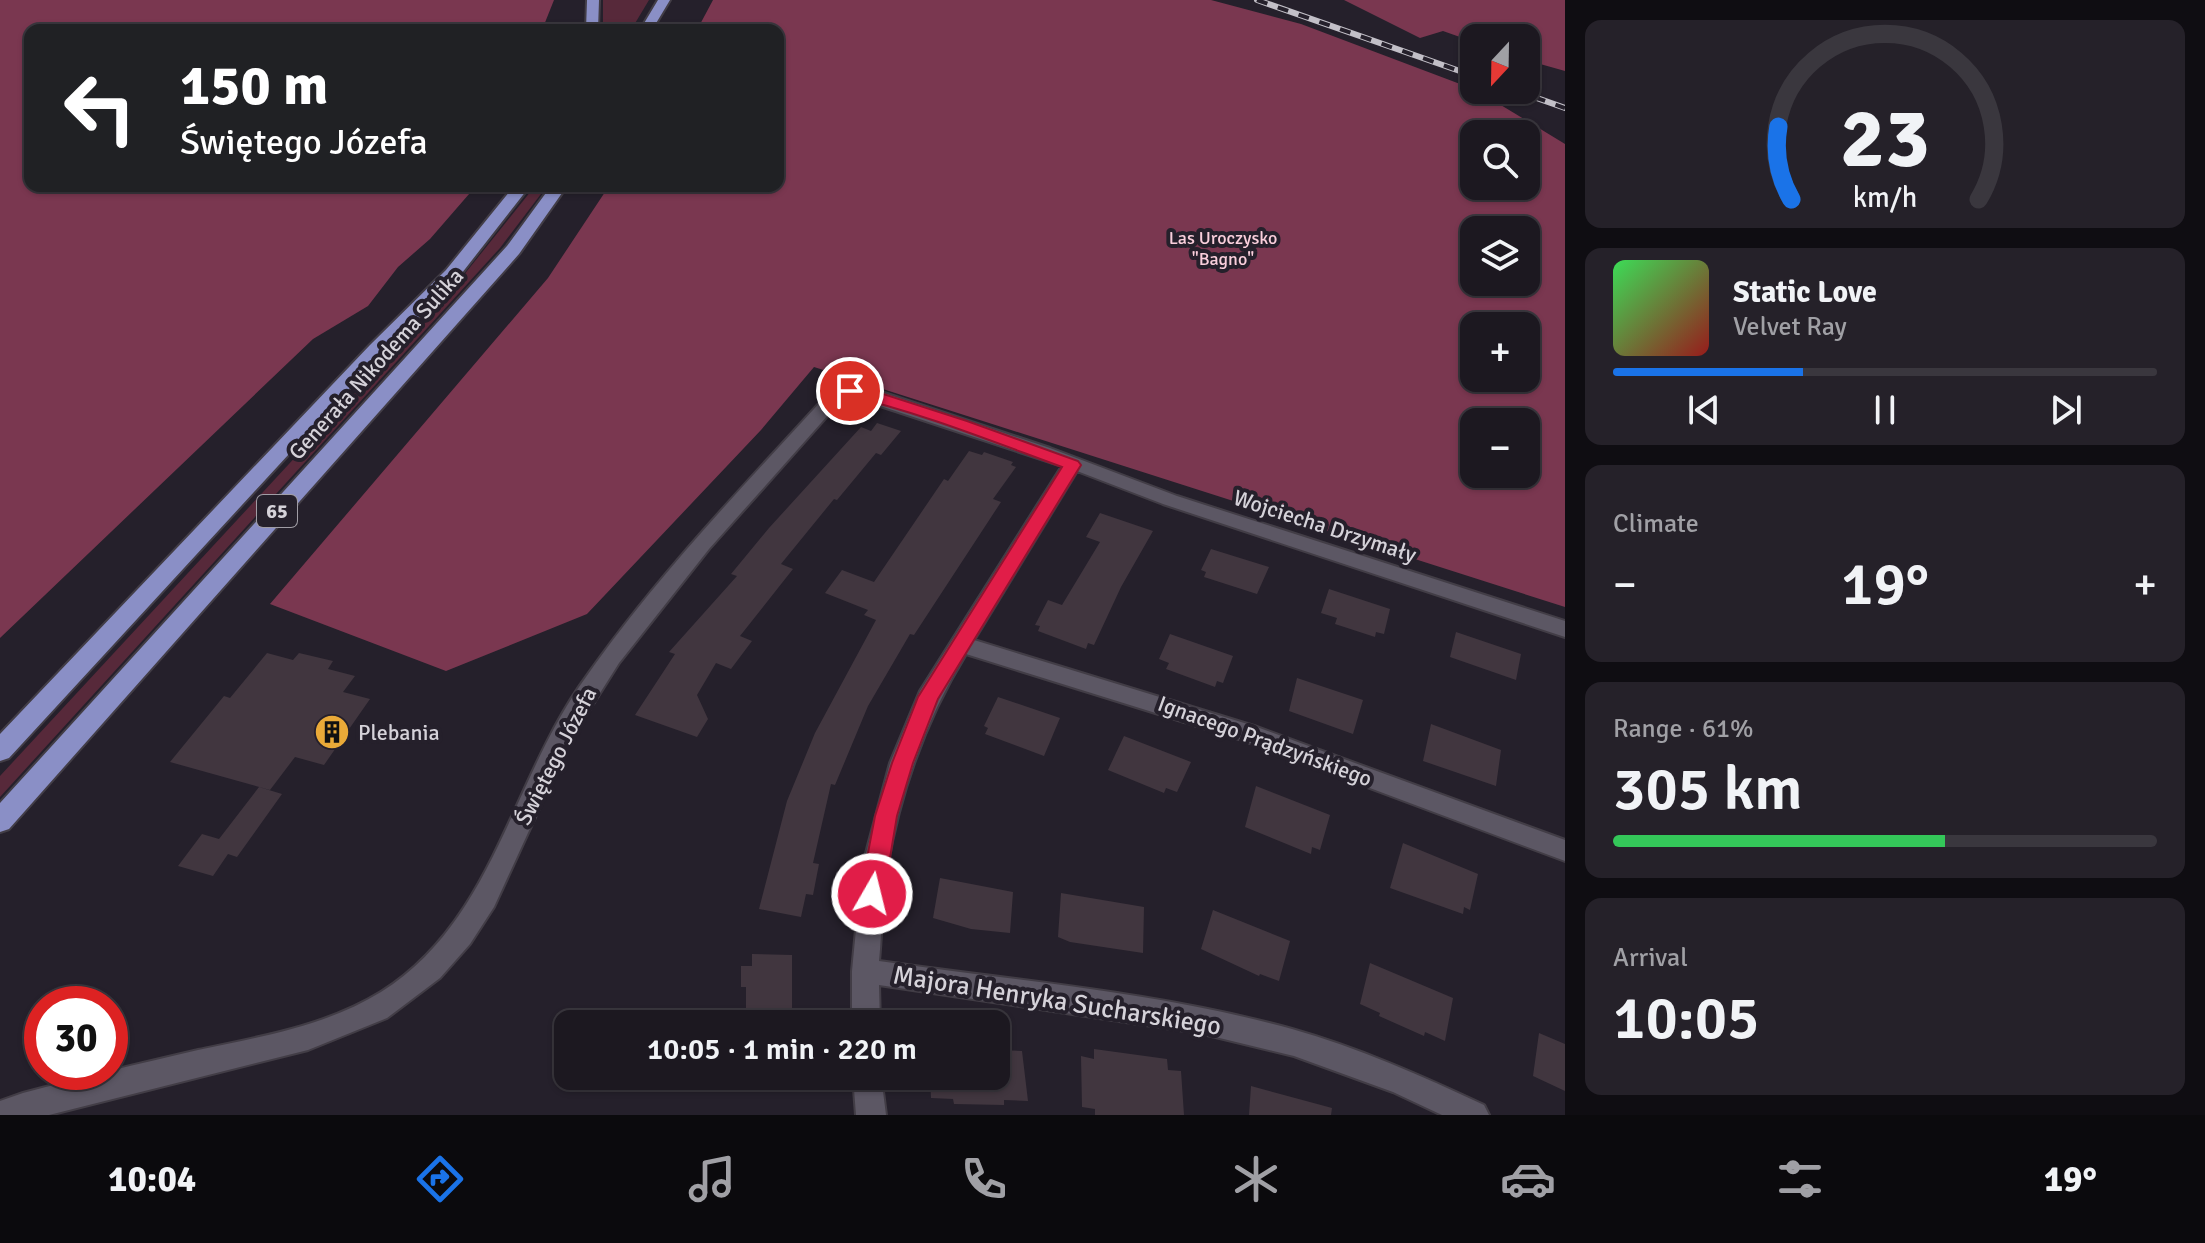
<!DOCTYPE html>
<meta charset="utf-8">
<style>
body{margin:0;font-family:Signika,sans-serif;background:#252129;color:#f1f3f6;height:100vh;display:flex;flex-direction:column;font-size:30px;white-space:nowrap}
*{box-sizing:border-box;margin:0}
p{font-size:26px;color:#a0a0a5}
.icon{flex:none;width:44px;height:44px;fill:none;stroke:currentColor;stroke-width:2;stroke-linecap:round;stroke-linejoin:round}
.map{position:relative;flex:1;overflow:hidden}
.side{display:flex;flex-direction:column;gap:20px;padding:20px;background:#0f0d12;width:640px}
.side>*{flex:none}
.banner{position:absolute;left:24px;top:24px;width:760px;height:168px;border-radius:16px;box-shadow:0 2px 6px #0004,0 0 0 2px #3a373e;background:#202124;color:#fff;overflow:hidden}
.needle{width:52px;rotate:202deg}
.controls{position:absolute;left:1460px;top:24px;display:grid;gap:16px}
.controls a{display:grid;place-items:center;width:80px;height:80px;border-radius:16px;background:#1c1820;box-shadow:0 2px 6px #0004,0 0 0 2px #3a373e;font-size:40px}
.speed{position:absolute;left:24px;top:986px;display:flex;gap:16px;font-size:40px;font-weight:700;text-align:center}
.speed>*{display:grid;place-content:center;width:104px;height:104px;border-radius:50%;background:#1c1820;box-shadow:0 2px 6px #0004,0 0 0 2px #3a373e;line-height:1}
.speed .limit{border:12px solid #d22;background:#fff;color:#111}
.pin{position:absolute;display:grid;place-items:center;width:68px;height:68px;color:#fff;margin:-34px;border:4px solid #fff;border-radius:50%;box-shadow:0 2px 8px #0007}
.me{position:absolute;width:88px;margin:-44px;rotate:8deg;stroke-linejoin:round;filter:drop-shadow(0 0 6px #0008)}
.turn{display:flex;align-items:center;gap:28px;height:168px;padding:0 24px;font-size:36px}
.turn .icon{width:104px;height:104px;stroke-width:2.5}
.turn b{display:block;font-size:56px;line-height:68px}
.big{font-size:60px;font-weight:600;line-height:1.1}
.side .widget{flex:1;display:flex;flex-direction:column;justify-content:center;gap:12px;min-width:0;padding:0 28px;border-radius:16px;background:#252129}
.side .dial{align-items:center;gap:0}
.dial svg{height:208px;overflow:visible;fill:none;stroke:#3a373e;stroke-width:7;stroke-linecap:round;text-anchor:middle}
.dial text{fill:#f1f3f6;stroke:none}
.song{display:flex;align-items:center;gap:24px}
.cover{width:96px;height:96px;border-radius:12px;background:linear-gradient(135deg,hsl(130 70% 55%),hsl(0 70% 35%))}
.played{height:8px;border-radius:4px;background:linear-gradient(90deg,#1a73e8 35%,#3a373e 35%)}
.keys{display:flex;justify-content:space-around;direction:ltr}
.heat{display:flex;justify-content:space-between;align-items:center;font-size:44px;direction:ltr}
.charge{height:12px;border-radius:6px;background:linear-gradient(90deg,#34c759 61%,#3a373e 0)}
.trip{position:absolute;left:554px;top:1010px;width:456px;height:80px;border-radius:16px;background:#1c1820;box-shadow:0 2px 6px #0004,0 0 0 2px #3a373e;font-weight:600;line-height:80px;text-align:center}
.menu{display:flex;height:128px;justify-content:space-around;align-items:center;background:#0b0a0d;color:#a0a0a5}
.menu .icon{width:56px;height:56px}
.menu .current{color:#1a73e8}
.menu b{font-size:36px;color:#f1f3f6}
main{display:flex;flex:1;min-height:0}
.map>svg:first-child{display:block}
.green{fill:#57293a}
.forest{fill:#7a3750;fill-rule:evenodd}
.building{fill:#41363f}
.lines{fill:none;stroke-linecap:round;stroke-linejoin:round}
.minor-casing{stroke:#423d46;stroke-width:4}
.trunk-casing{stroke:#423d46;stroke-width:4}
.minor{fill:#5c5764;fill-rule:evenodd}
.trunk{fill:#8a8fc6;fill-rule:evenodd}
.rail-casing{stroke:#c2bfc7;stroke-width:6}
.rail{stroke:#25202b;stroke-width:4;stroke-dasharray:11;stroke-linecap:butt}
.route{fill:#e11d48;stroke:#92132f;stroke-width:2}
.labels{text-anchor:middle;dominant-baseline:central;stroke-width:8;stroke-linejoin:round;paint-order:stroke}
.far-park-label{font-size:18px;fill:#facfdc;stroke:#25202b}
.shield{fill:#25202b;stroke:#a09da5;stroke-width:2}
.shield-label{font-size:20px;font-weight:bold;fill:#d5d2d9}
.street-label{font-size:22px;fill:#d5d2d9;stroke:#25202b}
.poi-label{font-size:22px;fill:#d5d2d9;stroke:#25202b;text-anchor:start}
.near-street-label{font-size:26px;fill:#d5d2d9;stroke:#25202b}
</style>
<main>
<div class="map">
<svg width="1565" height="1115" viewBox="0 0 1565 1115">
<rect width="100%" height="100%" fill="#25202b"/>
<!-- green -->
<path class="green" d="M603,0H649L631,30H603Z
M535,186H547L500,248L0,797V776L463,276Z"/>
<!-- forest -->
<path class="forest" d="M0,0H554L542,30H30V186H476L430,239L398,267L368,306L313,339L0,638Z
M713,0H1211L1301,24L1476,90L1565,144V607L814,367L761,430L587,614L446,671L270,604L548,278L609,186H778V30H697ZM1474,134H1526V186H1474ZM1474,230H1526V282H1474ZM1474,326H1526V378H1474ZM1474,422H1526V474H1474Z
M1344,0H1565V71L1526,60V38H1474V42L1443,31L1420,38Z"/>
<!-- building -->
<path class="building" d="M877,423L901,431L881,455L876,453L837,500L834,499L781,564L793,569L740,636L752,641L731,669L716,663L697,695L708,719L697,737L635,715L675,654L669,652L737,576L731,574L769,528L861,427L871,431Z
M969,451L982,455L984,452L1013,462L1011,465L1016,467L993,499L1001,502L914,635L910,634L868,706L835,785L831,784L813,863L819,864L813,895L806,894L801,917L759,909L787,801L815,733L876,620L864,615L868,610L825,593L842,570L874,582L944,479L948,481Z
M1100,513L1153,531L1121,587L1094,645L1088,643L1086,649L1038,631L1040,626L1035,625L1048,600L1062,605L1100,542L1086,537Z
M1211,549L1269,567L1257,594L1204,577L1206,572L1201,570Z
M1329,589L1390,609L1384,634L1376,632L1375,637L1335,624L1337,618L1321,613Z
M1456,632L1521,654L1516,680L1450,657Z
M1170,634L1233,656L1223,683L1217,681L1215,687L1166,669L1169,663L1159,659Z
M267,653L293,660L299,653L333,661L328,669L355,676L343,692L370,699L324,765L295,757L270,790L170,762L224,696L230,698Z
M1297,678L1363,700L1353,734L1289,711Z
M998,697L1060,718L1044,756L985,734L988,728L984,726Z
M1431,724L1501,750L1496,786L1423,761Z
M1124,736L1191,762L1177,792L1166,788L1164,793L1108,770Z
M1256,786L1330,815L1320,850L1312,847L1311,854L1245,827Z
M259,787L282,794L237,857L228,854L213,876L178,866L202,834L219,839Z
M1403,843L1478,874L1470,910L1464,907L1463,914L1390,888Z
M940,878L1013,892L1010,933L971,929L933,918Z
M1061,893L1144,907L1143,953L1070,942L1058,937Z
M1213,910L1290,941L1279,981L1260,974L1259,976L1201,949Z
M752,954L792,955V1024H746V987H741V966H752Z
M1370,963L1453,998L1445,1041L1425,1032L1424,1036L1379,1016L1380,1013L1360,1004Z
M1539,1033L1565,1044V1091L1533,1076Z
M1094,1049L1167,1059L1168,1070L1181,1071L1184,1115H1095V1109L1082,1107L1081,1056L1094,1059Z
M996,1050L1022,1051L1028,1101L1004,1100V1105L954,1104L953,1099L931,1098L930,1076H996Z
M1251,1086L1332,1108L1331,1115H1249Z"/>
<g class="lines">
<!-- minor casing -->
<g class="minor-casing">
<path id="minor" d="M850,386L872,389L1050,448L1177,496L1565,621V637L1163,504L1077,471L974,640L1254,726L1565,840V861L1239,739L966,654C926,719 900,792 887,868C882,898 882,930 879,961C1017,981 1158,992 1292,1029C1359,1048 1422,1076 1484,1105L1489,1115H1442L1393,1092L1294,1056L1199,1033L879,985L880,1024H852V971L862,868L890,763L920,691L1062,466L853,397L837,405L709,549L619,663L571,739L494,907L470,944L440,978L387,1018L308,1050L49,1115H0V1101L23,1093C82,1077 138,1064 198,1050C260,1037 326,1026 381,992C491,923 510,788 579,687C651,582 739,491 825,397Z
M853,1076H881L886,1115H856Z"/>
</g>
<!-- trunk casing -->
<g class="trunk-casing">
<path id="trunk" d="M587,0H599L598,30H586Z
M658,0H670L652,30H640Z
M514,186H530L458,278L382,353L9,758L0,761V734L370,345L446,270Z
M551,186H567L519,254L9,829L0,832V803L507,246Z"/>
</g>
<!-- minor -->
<use href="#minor" class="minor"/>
<!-- trunk -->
<use href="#trunk" class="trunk"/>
<!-- rail casing -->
<g class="rail-casing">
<path id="rail" d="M1257,0L1474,76
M1514,90L1565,108"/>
</g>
<!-- rail -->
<use href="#rail" class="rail"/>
</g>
<!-- route -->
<path class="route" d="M850,386L871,390L967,421L1078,461L1081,465L938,699L913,763L897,816L884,894L880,901L872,904L864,901L860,894L875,816L892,763L918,697L1062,467C991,441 919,412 845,395L842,391Z"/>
<!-- icons -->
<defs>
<g id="building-disc" transform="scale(1.8)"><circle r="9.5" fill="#eaaa38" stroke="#25202b"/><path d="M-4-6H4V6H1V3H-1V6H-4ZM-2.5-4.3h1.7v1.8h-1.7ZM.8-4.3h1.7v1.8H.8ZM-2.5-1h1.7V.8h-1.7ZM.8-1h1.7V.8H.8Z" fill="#111"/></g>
</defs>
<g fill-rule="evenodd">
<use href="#building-disc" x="332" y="732"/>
</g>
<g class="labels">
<!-- far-park labels -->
<g class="far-park-label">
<text x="1223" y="238">Las Uroczysko<tspan x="1223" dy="21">"Bagno"</tspan></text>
</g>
<!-- shield labels -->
<rect class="shield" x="257" y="495" width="40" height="32" rx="6"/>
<g class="shield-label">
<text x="277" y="511">65</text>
</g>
<!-- street labels -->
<g class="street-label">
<text transform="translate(376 364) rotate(-48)">Generała Nikodema Sulika</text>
<text transform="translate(1325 526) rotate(18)">Wojciecha Drzymały</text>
<text transform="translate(1265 741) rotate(20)">Ignacego Prądzyńskiego</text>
<text transform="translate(556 756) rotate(-63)">Świętego Józefa</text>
</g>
<!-- poi labels -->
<g class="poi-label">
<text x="358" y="732">Plebania</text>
</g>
<!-- near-street labels -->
<g class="near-street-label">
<text transform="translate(1057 1001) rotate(9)">Majora Henryka Sucharskiego</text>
</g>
</g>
</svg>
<div class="controls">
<a><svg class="needle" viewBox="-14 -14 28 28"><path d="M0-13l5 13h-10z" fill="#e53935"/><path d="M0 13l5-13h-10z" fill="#a0a0a5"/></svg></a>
<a><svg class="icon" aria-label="search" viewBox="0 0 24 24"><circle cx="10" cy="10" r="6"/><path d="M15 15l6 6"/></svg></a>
<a><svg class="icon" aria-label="layers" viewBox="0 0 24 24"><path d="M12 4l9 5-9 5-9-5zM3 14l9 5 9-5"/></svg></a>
<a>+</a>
<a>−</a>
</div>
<div class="speed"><div class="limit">30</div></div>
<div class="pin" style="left:850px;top:391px;background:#d93025"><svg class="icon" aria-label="arrive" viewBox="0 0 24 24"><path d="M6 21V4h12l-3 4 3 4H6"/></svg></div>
<svg class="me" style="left:872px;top:894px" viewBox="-20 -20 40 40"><circle r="17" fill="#e11d48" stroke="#fff" stroke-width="3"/><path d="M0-11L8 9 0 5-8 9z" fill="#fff"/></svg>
<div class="trip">10:05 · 1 min · 220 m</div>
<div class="banner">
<div class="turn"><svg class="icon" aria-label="left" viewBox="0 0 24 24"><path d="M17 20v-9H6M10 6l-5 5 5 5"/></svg><div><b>150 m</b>Świętego Józefa</div></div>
</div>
</div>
<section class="side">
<div class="widget dial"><svg viewBox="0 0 100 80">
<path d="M14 69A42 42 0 1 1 86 69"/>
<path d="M14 69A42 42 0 0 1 9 41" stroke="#1a73e8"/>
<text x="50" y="56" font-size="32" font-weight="700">23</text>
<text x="50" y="72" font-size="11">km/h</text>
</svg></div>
<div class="widget">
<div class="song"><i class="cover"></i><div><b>Static Love</b><p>Velvet Ray</p></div></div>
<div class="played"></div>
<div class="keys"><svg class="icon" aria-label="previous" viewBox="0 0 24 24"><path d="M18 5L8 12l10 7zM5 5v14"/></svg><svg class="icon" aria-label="pause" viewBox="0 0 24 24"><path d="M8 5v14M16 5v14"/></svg><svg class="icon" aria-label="next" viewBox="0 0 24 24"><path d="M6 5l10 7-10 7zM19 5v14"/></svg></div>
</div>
<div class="widget"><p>Climate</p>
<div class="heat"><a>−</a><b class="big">19°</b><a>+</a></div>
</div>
<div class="widget"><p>Range · 61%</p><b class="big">305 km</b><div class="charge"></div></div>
<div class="widget"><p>Arrival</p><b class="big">10:05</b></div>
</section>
</main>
<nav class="menu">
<b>10:04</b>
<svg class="icon current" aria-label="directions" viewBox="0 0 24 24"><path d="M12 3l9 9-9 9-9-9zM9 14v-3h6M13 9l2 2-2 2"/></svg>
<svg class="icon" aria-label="music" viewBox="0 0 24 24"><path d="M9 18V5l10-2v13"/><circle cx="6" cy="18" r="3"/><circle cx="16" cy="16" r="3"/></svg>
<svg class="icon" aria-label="phone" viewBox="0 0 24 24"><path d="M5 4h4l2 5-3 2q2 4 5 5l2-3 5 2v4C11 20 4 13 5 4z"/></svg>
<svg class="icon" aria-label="climate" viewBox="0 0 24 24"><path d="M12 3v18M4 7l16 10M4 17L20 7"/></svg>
<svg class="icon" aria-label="car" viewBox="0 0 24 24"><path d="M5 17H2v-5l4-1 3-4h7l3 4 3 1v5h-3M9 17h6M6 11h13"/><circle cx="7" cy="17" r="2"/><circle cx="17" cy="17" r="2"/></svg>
<svg class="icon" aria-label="filters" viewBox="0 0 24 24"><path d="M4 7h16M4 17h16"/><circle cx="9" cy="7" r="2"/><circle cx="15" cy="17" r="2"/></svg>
<b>19°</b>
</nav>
